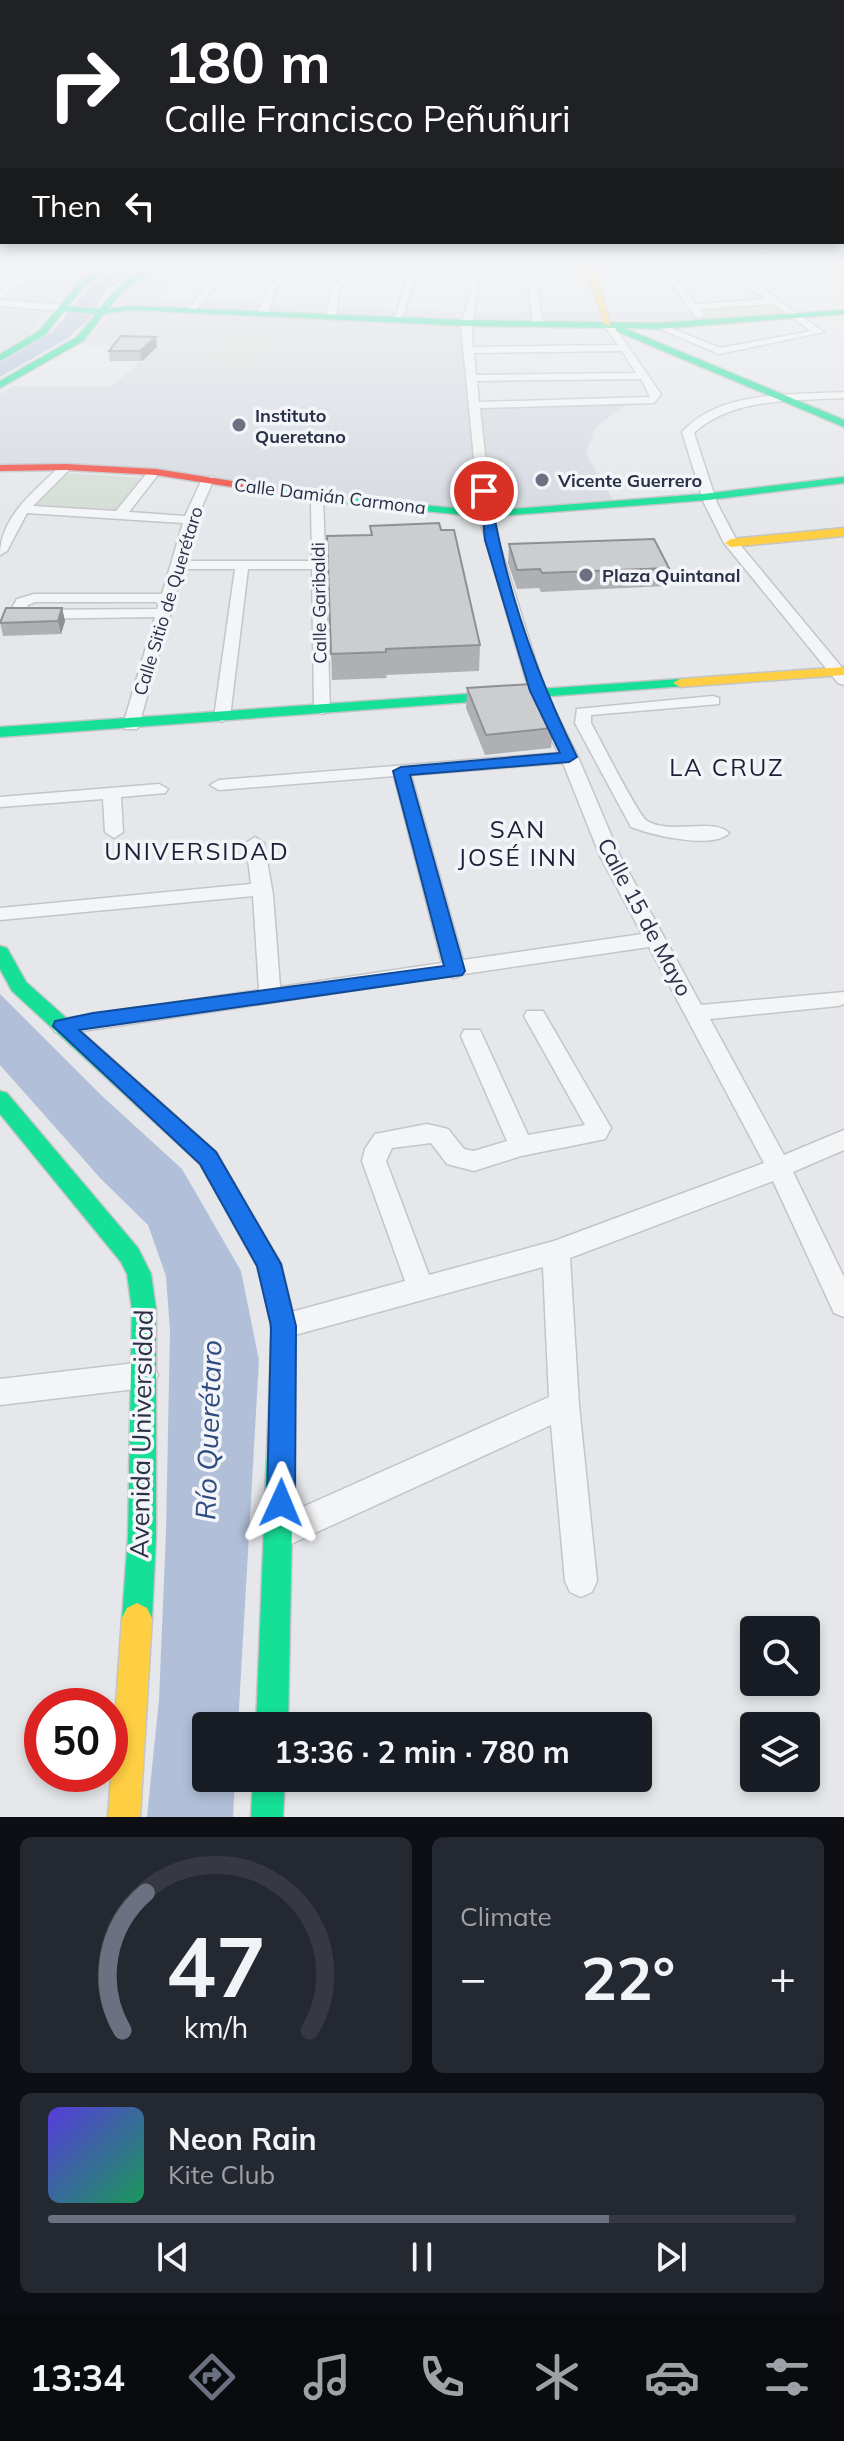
<!DOCTYPE html>
<meta charset="utf-8">
<style>
body{margin:0;font-family:Mulish,sans-serif;background:#242831;color:#f1f3f6;height:100vh;display:flex;flex-direction:column;font-size:30px;white-space:nowrap}
*{box-sizing:border-box;margin:0}
p{font-size:26px;color:#9ea1a6}
.icon{flex:none;width:44px;height:44px;fill:none;stroke:currentColor;stroke-width:2;stroke-linecap:round;stroke-linejoin:round}
.map{position:relative;height:1817px;overflow:hidden}
.sheet{display:flex;flex-direction:column;gap:20px;padding:20px;background:#0d0f14;flex:1}
.sheet>*{flex:none}
.guide{position:absolute;left:0px;top:0px;width:844px;height:244px;box-shadow:0 4px 12px #0003;background:#202124;color:#fff;overflow:hidden}
.buttons{position:absolute;left:740px;top:1616px;display:grid;gap:16px}
.buttons a{display:grid;place-items:center;width:80px;height:80px;border-radius:8px;background:#171b24;box-shadow:0 4px 12px #0003;font-size:40px}
.speed{position:absolute;left:24px;top:1688px;display:flex;gap:16px;font-size:40px;font-weight:700;text-align:center}
.speed>*{display:grid;place-content:center;width:104px;height:104px;border-radius:50%;background:#171b24;box-shadow:0 4px 12px #0003;line-height:1}
.speed .limit{border:12px solid #d22;background:#fff;color:#111}
.pin{position:absolute;display:grid;place-items:center;width:68px;height:68px;color:#fff;margin:-34px;border:4px solid #fff;border-radius:50%;box-shadow:0 2px 8px #0007}
.me{position:absolute;width:88px;margin:-44px;rotate:1deg;stroke-linejoin:round;filter:drop-shadow(0 0 6px #0008)}
.turn{display:flex;align-items:center;gap:28px;height:168px;padding:0 32px;font-size:36px}
.turn .icon{width:104px;height:104px;stroke-width:2.5}
.turn b{display:block;font-size:56px;line-height:68px}
.then{display:flex;align-items:center;height:76px;padding:0 32px;background:#0003;gap:16px;font-size:30px}
.big{font-size:60px;font-weight:700;line-height:1.1}
.sheet .widget{flex:1;display:flex;flex-direction:column;justify-content:center;gap:12px;min-width:0;padding:0 28px;border-radius:12px;background:#242831}
.sheet .dial{align-items:center;gap:0}
.dial svg{height:208px;overflow:visible;fill:none;stroke:#363941;stroke-width:7;stroke-linecap:round;text-anchor:middle}
.dial text{fill:#f1f3f6;stroke:none}
.song{display:flex;align-items:center;gap:24px}
.cover{width:96px;height:96px;border-radius:12px;background:linear-gradient(135deg,hsl(250 70% 55%),hsl(150 70% 35%))}
.played{height:8px;border-radius:4px;background:linear-gradient(90deg,#6b7180 75%,#363941 75%)}
.keys{display:flex;justify-content:space-around;direction:ltr}
.heat{display:flex;justify-content:space-between;align-items:center;font-size:44px;direction:ltr}
.sheet .tiles{flex:1;display:grid;gap:20px;grid-template-columns:1fr 1fr}
.widget:last-child{grid-column:span 2}
.trip{position:absolute;left:192px;top:1712px;width:460px;height:80px;border-radius:8px;background:#171b24;box-shadow:0 4px 12px #0003;font-weight:700;line-height:80px;text-align:center}
.menu{display:flex;height:128px;justify-content:space-around;align-items:center;background:#090b0e;color:#9ea1a6}
.menu .icon{width:56px;height:56px}
.menu .on{color:#6b7180}
.menu b{font-size:36px;color:#f1f3f6}
.map>svg:first-child{display:block}
.built{fill:#d6dae1}
.green{fill:#d4ded5}
.water{fill:#b1c0d8}
.lines{fill:none;stroke-linecap:round;stroke-linejoin:round}
.street-casing{stroke:#c3c5c8;stroke-width:3}
.fast-casing{stroke:#c3c5c8;stroke-width:3}
.slow-casing{stroke:#c3c5c8;stroke-width:3}
.jam-casing{stroke:#c3c5c8;stroke-width:3}
.street{fill:#f4f5f7;fill-rule:evenodd}
.fast{fill:#16e098;fill-rule:evenodd}
.slow{fill:#ffcf43;fill-rule:evenodd}
.jam{fill:#f24e42;fill-rule:evenodd}
.wall{fill:#afb0b4}
.shaded-wall{fill:#8e9092}
.building{fill:#cbcdd1;stroke:#8e9092;stroke-width:2}
.route{fill:#1a73e8;stroke:#114b97;stroke-width:2}
.poi-dot{fill:#6b7180;stroke:#f3f5f9;stroke-width:3}
.labels{text-anchor:middle;dominant-baseline:central;stroke-width:7;stroke-linejoin:round;paint-order:stroke}
.far-poi-label{font-size:18px;font-weight:bold;fill:#293147;stroke:#f3f5f9;text-anchor:start}
.far-street-label{font-size:18px;fill:#293147;stroke:#f3f5f9}
.street-label{font-size:22px;fill:#293147;stroke:#f3f5f9}
.neighbourhood-label{font-size:24px;letter-spacing:2px;fill:#1b2238;stroke:#f3f5f9}
.near-street-label{font-size:26px;fill:#293147;stroke:#f3f5f9}
.near-water-label{font-size:28px;font-style:italic;fill:#2e4c7f;stroke:#f3f5f9}
</style>
<div class="map">
<svg width="844" height="1817" viewBox="0 0 844 1817">
<rect width="100%" height="100%" fill="#e5e7ea"/>
<!-- built -->
<path class="built" d="M86,265H108L80,279L23,340L0,353V327L4,324L0,323V302L32,277L70,278Z
M166,265H198L166,286L159,298L469,312L696,311L706,322L466,323L475,405L629,402L595,428L586,454L616,505L486,514L319,498L179,475L0,468V394L13,386L111,387L156,347L81,345L114,309L122,307L117,305L127,289Z"/>
<!-- green -->
<path class="green" d="M778,301L796,314L706,322L693,307Z
M227,334L274,336L254,366L203,363Z
M66,473L145,478L117,513L30,507Z"/>
<!-- water -->
<path class="water" d="M125,265H147L108,288L87,321L68,338L0,377V363L52,332L91,286Z
M0,994L101,1095L182,1169L241,1271L259,1360L238,1726H206V1778H235L233,1817H147L159,1699L166,1532L170,1331L166,1276L148,1225L101,1179L0,1065Z"/>
<g class="lines">
<!-- street casing -->
<g class="street-casing">
<path id="street" d="M0,265L32,267L38,271L0,298V291L28,271L0,269Z
M173,265H407L355,268L339,291L336,316L331,319L326,316L331,291L347,268L292,269L276,288L268,313L263,316L258,313L268,288L283,269L231,270L192,313L187,310L222,270L150,268Z
M411,265H419L402,320L394,322Z
M471,265H479C479,294 470,319 473,347L618,345L603,324L611,322L661,394L654,403L480,408L492,520L545,691L578,757L620,856L701,1005L844,992V1004L838,1006L710,1019L784,1155L844,1130V1150L793,1172L844,1277V1317L834,1313L773,1181L570,1258L579,1405L597,1581L592,1592L581,1597L570,1592L565,1581L551,1425L280,1549L269,1544L264,1533L269,1522L549,1397L543,1267L284,1338L274,1335L270,1326L274,1317L284,1314L405,1281L362,1161L365,1149L375,1134L427,1124L448,1129L464,1149L474,1151L507,1141L461,1036L464,1030H480L528,1135L585,1125L524,1016L527,1011H543L611,1128L605,1139L596,1141L521,1156L474,1171L447,1164L431,1143L392,1148L386,1161L429,1275L554,1241L764,1163L649,947L464,974L455,978L449,976L63,1034L55,1032L52,1026L55,1020L259,990L253,896L0,920V908L251,884L246,843L255,837L264,843L273,895L280,987L442,963L394,776L219,790L210,785L219,780L558,753L529,691L480,520L461,326L471,293ZM622,351L636,373L476,375L474,353ZM641,379L650,397L479,402L477,381ZM563,763L600,856L642,934L463,960L411,775Z
M525,265H533L543,323L538,326L533,323Z
M657,265H665L696,304L766,299L742,282L726,265H735L748,278L824,332L719,354L653,326L661,324L720,348L811,331L773,304L700,309L705,316L697,318Z
M0,300L63,305L68,308L63,311L0,306Z
M844,392V398C795,401 732,397 694,433L717,503L737,541L844,670V685L838,683L724,543L704,503L682,432C720,390 793,395 844,392Z
M62,464L72,467L33,506L116,511L147,473L151,472L157,476L129,512L185,516L202,479L212,476L214,479L196,520L185,561H312L311,503L315,495H323L330,709L328,712L322,714L314,709L312,569H248L230,717L222,722L214,717L235,569H183L139,725L137,729H125L123,725L155,617L21,619L10,611L17,599L34,594H162L183,523L27,513L7,551L0,555C0,516 36,490 62,464ZM35,602H159L157,609L25,610L28,605Z
M713,696L719,698V704L591,715V723C600,739 637,813 646,820C668,836 714,817 729,833C713,850 652,835 631,827L575,723L577,709Z
M159,784L168,789L165,793L121,797L123,832L114,838L105,832L103,799L0,807V797Z
M144,1362L154,1366L158,1375L154,1384L144,1388L0,1405V1379Z"/>
</g>
<!-- fast casing -->
<g class="fast-casing">
<path id="fast" d="M107,265H117L84,287L68,306L100,309C114,291 137,265 162,265L123,291L108,309L131,306L466,320L658,323L844,310V314L658,329L624,328L844,420V427L616,331V328L466,326L131,310L104,314L83,341L0,388V381L77,337L96,314L64,311L45,335L0,361V354L39,331L78,283Z
M844,477V483L708,500L486,517L319,501L258,489L264,486L319,495L486,511L703,494Z
M680,679L685,680V686L0,737V727Z
M0,946L7,948L26,982L216,1152L281,1264L296,1326L288,1726H256L272,1326L257,1266L200,1164L12,991L0,969Z
M0,1091L7,1093L138,1248L151,1274L156,1309V1536L152,1618L147,1628L137,1633L127,1628L122,1618L128,1536L132,1309L127,1274L121,1262L0,1114Z
M253,1778H285L283,1817H251Z"/>
</g>
<!-- slow casing -->
<g class="slow-casing">
<path id="slow" d="M585,265H593L611,326L604,324Z
M844,528V536L731,547L725,543L731,539Z
M844,667V675L680,687L673,683L680,679Z
M137,1603L147,1608L152,1618L140,1817H108L122,1618L127,1608Z"/>
</g>
<!-- jam casing -->
<g class="jam-casing">
<path id="jam" d="M66,464L156,469L264,486L270,489L264,492L156,475L66,470L0,471V465Z"/>
</g>
<!-- street -->
<use href="#street" class="street"/>
<!-- fast -->
<use href="#fast" class="fast"/>
<!-- slow -->
<use href="#slow" class="slow"/>
<!-- jam -->
<use href="#jam" class="jam"/>
</g>
<!-- wall -->
<path class="wall" d="M156,337L157,347L142,361H110L109,351Z
M370,526L441,530L480,645L479,671L386,675L387,678L332,680L327,536L371,535Z
M509,544L669,568L667,586L541,592L539,588L517,589L508,563Z
M62,608L65,621L61,634L3,636L0,622Z
M467,688L553,728L551,748L485,755L466,708Z"/>
<!-- shaded-wall -->
<path class="shaded-wall" d="M156,337L157,347L142,361L140,351Z
M62,608L65,621L61,634L58,621Z"/>
<!-- building -->
<path class="building" d="M121,336L156,337L140,351H109Z
M439,523L441,530H454L480,645L386,649V652L331,654L327,536L372,535L370,526Z
M654,539L669,568L542,573L540,569L517,570L509,544Z
M6,608H62L58,621L0,623Z
M531,684L553,728L486,735L467,688Z"/>
<!-- sky -->
<linearGradient id="sky" x2="0" y2="1"><stop stop-color="#92b9e2"/><stop offset="0.51" stop-color="#f3f4f6"/><stop offset="1" stop-color="#f3f4f6" stop-opacity="0"/></linearGradient>
<rect width="844" height="520" fill="url(#sky)"/>
<!-- route -->
<path class="route" d="M480,489L490,491C504,583 536,674 577,757L569,762L410,775L465,971L462,975L79,1030L216,1152L281,1264L296,1326L295,1503L291,1513L281,1517L271,1513L267,1503L271,1326L257,1266L200,1164L53,1026L55,1021L93,1013L444,966L393,771L401,767L560,753L530,691L485,540Z"/>
<!-- markers -->
<g class="poi-dot">
<circle cx="239" cy="425" r="8"/>
<circle cx="542" cy="480" r="8"/>
<circle cx="586" cy="575" r="8"/>
</g>
<g class="labels">
<!-- far-poi labels -->
<g class="far-poi-label">
<text x="255" y="415">Instituto<tspan x="255" dy="21">Queretano</tspan></text>
<text x="558" y="480">Vicente Guerrero</text>
<text x="602" y="575">Plaza Quintanal</text>
</g>
<!-- far-street labels -->
<g class="far-street-label">
<text transform="translate(330 496) rotate(7)">Calle Damián Carmona</text>
<text transform="translate(168 601) rotate(-73)">Calle Sitio de Querétaro</text>
<text transform="translate(319 603) rotate(-91)">Calle Garibaldi</text>
</g>
<!-- street labels -->
<g class="street-label">
<text transform="translate(645 917) rotate(62)">Calle 15 de Mayo</text>
</g>
<!-- neighbourhood labels -->
<g class="neighbourhood-label">
<text x="727" y="767">LA CRUZ</text>
<text x="518" y="829">SAN<tspan x="518" dy="28">JOSÉ INN</tspan></text>
<text x="197" y="851">UNIVERSIDAD</text>
</g>
<!-- near-street labels -->
<g class="near-street-label">
<text transform="translate(141 1434) rotate(-89)">Avenida Universidad</text>
</g>
<!-- near-water labels -->
<g class="near-water-label">
<text transform="translate(208 1430) rotate(-88)">Río Querétaro</text>
</g>
</g>
</svg>
<div class="buttons">
<a><svg class="icon" aria-label="search" viewBox="0 0 24 24"><circle cx="10" cy="10" r="6"/><path d="M15 15l6 6"/></svg></a>
<a><svg class="icon" aria-label="layers" viewBox="0 0 24 24"><path d="M12 4l9 5-9 5-9-5zM3 14l9 5 9-5"/></svg></a>
</div>
<div class="speed"><div class="limit">50</div></div>
<div class="pin" style="left:484px;top:491px;background:#d93025"><svg class="icon" aria-label="arrive" viewBox="0 0 24 24"><path d="M6 21V4h12l-3 4 3 4H6"/></svg></div>
<svg class="me" style="left:281px;top:1503px" viewBox="-20 -20 40 40"><path d="M0-17L14 15 0 8-14 15z" fill="#1a73e8" stroke="#fff" stroke-width="4"/></svg>
<div class="trip">13:36 · 2 min · 780 m</div>
<div class="guide">
<div class="turn"><svg class="icon" aria-label="right" viewBox="0 0 24 24"><path d="M7 20v-9h11M14 6l5 5-5 5"/></svg><div><b>180 m</b>Calle Francisco Peñuñuri</div></div>
<div class="then">Then<svg class="icon" aria-label="left" viewBox="0 0 24 24"><path d="M17 20v-9H6M10 6l-5 5 5 5"/></svg></div>
</div>
</div>
<section class="sheet">
<div class="tiles">
<div class="widget dial"><svg viewBox="0 0 100 80">
<path d="M14 69A42 42 0 1 1 86 69"/>
<path d="M14 69A42 42 0 0 1 23 16" stroke="#6b7180"/>
<text x="50" y="56" font-size="32" font-weight="700">47</text>
<text x="50" y="72" font-size="11">km/h</text>
</svg></div>
<div class="widget"><p>Climate</p>
<div class="heat"><a>−</a><b class="big">22°</b><a>+</a></div>
</div>
<div class="widget">
<div class="song"><i class="cover"></i><div><b>Neon Rain</b><p>Kite Club</p></div></div>
<div class="played"></div>
<div class="keys"><svg class="icon" aria-label="previous" viewBox="0 0 24 24"><path d="M18 5L8 12l10 7zM5 5v14"/></svg><svg class="icon" aria-label="pause" viewBox="0 0 24 24"><path d="M8 5v14M16 5v14"/></svg><svg class="icon" aria-label="next" viewBox="0 0 24 24"><path d="M6 5l10 7-10 7zM19 5v14"/></svg></div>
</div>
</div>
</section>
<nav class="menu">
<b>13:34</b>
<svg class="icon on" aria-label="directions" viewBox="0 0 24 24"><path d="M12 3l9 9-9 9-9-9zM9 14v-3h6M13 9l2 2-2 2"/></svg>
<svg class="icon" aria-label="music" viewBox="0 0 24 24"><path d="M9 18V5l10-2v13"/><circle cx="6" cy="18" r="3"/><circle cx="16" cy="16" r="3"/></svg>
<svg class="icon" aria-label="phone" viewBox="0 0 24 24"><path d="M5 4h4l2 5-3 2q2 4 5 5l2-3 5 2v4C11 20 4 13 5 4z"/></svg>
<svg class="icon" aria-label="climate" viewBox="0 0 24 24"><path d="M12 3v18M4 7l16 10M4 17L20 7"/></svg>
<svg class="icon" aria-label="car" viewBox="0 0 24 24"><path d="M5 17H2v-5l4-1 3-4h7l3 4 3 1v5h-3M9 17h6M6 11h13"/><circle cx="7" cy="17" r="2"/><circle cx="17" cy="17" r="2"/></svg>
<svg class="icon" aria-label="filters" viewBox="0 0 24 24"><path d="M4 7h16M4 17h16"/><circle cx="9" cy="7" r="2"/><circle cx="15" cy="17" r="2"/></svg>
</nav>
